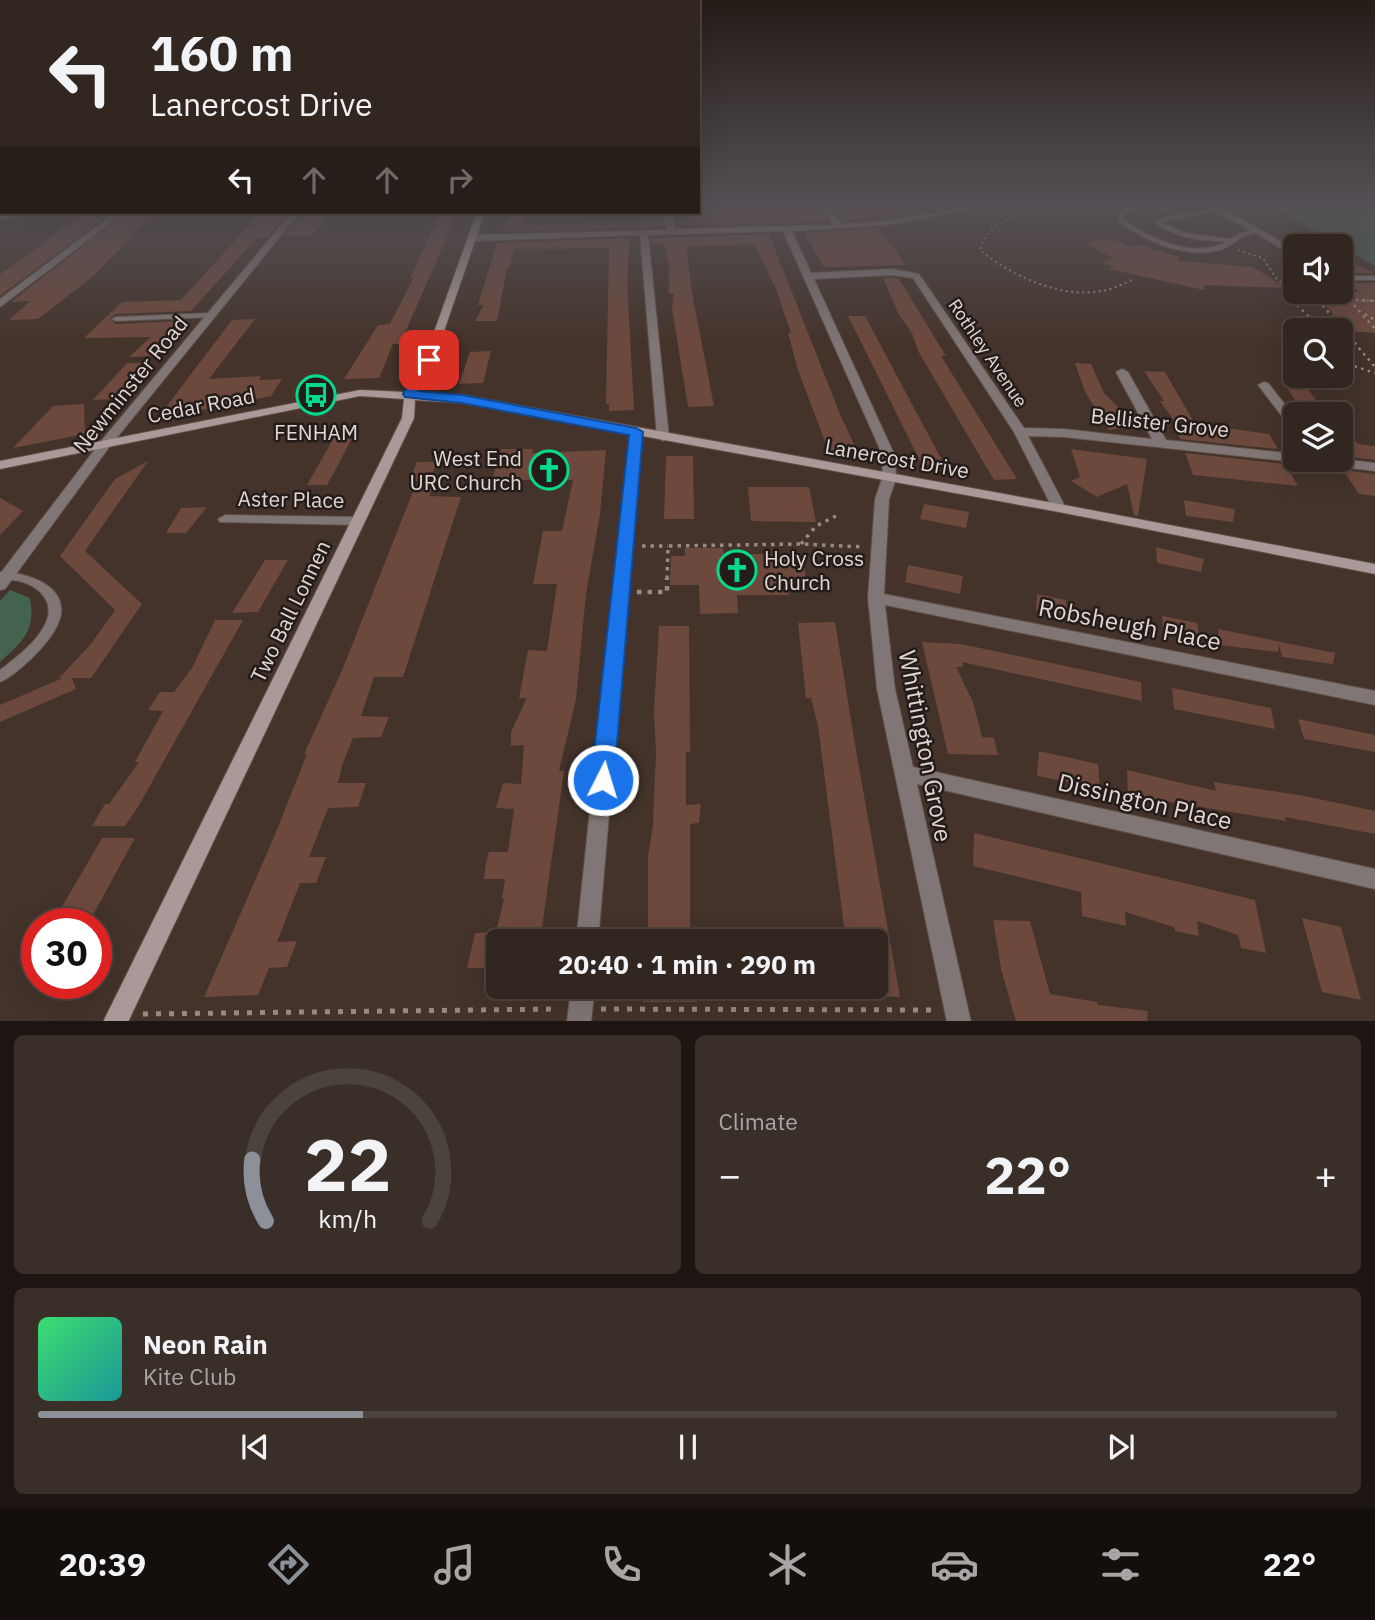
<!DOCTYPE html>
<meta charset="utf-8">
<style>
body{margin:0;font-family:"IBM Plex Sans",sans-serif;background:#3a2e29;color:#f1f3f6;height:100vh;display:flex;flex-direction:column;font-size:26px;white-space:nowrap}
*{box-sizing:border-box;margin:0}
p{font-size:23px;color:#a8a5a5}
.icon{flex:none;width:38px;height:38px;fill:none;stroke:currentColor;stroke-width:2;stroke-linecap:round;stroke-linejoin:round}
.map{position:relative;height:1021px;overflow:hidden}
.side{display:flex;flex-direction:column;gap:14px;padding:14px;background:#1c1512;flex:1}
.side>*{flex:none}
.hud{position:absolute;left:0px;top:0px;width:700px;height:214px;box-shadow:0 7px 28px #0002,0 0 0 2px #4d433e;background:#322620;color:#f1f3f6;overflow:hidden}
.tools{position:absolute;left:1283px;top:234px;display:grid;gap:14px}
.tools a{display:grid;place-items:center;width:70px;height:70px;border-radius:10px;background:#322620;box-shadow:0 7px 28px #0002,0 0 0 2px #4d433e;font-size:35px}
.speed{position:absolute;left:21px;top:908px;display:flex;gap:14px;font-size:35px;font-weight:700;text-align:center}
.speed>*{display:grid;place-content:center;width:91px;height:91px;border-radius:50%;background:#322620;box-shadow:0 7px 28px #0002,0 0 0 2px #4d433e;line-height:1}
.speed .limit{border:10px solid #d22;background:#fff;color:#111}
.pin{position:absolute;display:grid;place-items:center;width:60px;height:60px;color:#fff;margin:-30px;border-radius:14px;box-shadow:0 4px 10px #0006}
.me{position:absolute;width:77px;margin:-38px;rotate:5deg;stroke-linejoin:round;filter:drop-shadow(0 0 5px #0008)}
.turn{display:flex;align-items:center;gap:24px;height:147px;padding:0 35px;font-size:32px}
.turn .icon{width:91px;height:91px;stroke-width:2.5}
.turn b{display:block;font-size:49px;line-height:60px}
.lanes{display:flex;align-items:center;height:66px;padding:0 35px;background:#0003;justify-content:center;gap:35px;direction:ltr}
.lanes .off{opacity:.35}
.big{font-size:52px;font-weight:700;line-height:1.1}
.side .card{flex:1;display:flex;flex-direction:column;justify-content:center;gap:10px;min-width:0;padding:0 24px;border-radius:10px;background:#3a2e29}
.side .dial{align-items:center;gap:0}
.dial svg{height:182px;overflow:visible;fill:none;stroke:#4d433e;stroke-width:7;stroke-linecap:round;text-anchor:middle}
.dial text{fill:#f1f3f6;stroke:none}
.song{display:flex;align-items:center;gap:21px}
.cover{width:84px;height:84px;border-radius:10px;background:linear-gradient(135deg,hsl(140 70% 55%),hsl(180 70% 35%))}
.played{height:7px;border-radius:4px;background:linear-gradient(90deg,#8c9099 25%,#4d433e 25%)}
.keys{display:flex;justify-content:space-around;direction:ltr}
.heat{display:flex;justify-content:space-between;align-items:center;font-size:38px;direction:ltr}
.side .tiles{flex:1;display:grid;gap:14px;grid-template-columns:1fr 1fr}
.card:last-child{grid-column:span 2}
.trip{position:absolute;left:486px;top:929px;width:402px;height:70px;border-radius:10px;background:#322620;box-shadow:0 7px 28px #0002,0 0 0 2px #4d433e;font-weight:700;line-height:70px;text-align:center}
.menu{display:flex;height:112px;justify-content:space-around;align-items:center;background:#140f0d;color:#a8a5a5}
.menu .icon{width:49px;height:49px}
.menu .active{color:#8c9099}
.menu b{font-size:32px;color:#f1f3f6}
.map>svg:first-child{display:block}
.green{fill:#43634e}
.building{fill:#6d483d}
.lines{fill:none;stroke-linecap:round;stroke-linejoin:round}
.lane-casing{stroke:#605148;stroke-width:2}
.street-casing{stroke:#605148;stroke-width:2}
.secondary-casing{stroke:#605148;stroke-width:2}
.path-far4{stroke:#978a83;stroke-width:2;stroke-dasharray:2 3.5;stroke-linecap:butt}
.path-far3{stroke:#978a83;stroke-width:2.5;stroke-dasharray:2.5 4.5;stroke-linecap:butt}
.path-far2{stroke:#978a83;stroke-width:3.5;stroke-dasharray:3.5 5;stroke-linecap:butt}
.path-far1{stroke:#978a83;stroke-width:4.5;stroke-dasharray:4.5 6;stroke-linecap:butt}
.path{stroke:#978a83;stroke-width:5;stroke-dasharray:5 8;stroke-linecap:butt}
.lane{fill:#807675;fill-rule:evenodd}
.street{fill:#807675;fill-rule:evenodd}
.secondary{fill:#a99998;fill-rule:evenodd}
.route{fill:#1a73e8;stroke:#114b97;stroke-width:2}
.labels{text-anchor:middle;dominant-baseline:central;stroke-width:5;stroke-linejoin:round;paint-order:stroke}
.far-street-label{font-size:18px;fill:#e2d7d2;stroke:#241c19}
.street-label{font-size:21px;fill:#e2d7d2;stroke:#241c19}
.poi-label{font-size:21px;fill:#e2d7d2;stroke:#241c19}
.near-street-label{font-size:24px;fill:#e2d7d2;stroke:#241c19}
</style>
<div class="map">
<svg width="1375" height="1022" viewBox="0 0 1375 1022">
<rect width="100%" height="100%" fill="#43332a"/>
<!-- green -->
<path class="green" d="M1268,203H1375V266Z
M10,590L30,598C36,631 23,641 0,662V601Z"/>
<!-- building -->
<path class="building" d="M698,203H817L829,222L677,226L676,222H688L685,214H698Z
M830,203H896L897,214L843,221Z
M87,212H112L0,296V274Z
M127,212H159L130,236H133L92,277L38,319L9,320L30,301L11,302Z
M261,212H289L268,237L257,238L191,311L116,314L110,318L116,324L182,321V326L153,356L129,357L151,337L84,338L122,302L181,300Z
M303,212H331L312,236L283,237Z
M444,212H458L400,344H393L379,378L344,379L378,325L390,324L413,279H410L435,224Z
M511,212H526L523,224L663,222L664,227L502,232Z
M879,228L906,265L824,267L804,233Z
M769,234L840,414L858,453L831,454L828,450L798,370L788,333H791L776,289L754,244L687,247L691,288L714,406L688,407L672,308L674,294H669V265L664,246L651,242V238Z
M630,238L627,280L634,410L609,411V404H606L609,248L514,249L510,267H507L497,321H475L484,305H478L497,243Z
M1111,239L1131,247L1139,245L1180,257L1178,261L1253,267L1286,288L1204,285V290L1109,269L1113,266L1103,263L1113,258L1084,243Z
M1340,256L1373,273H1340Z
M883,278H898L904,287L946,356H941L1017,479L994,480L918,351L912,333L899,315Z
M1349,283H1375V333L1348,331L1314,292H1335L1340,301L1348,302L1351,299L1349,292H1359Z
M848,316H865L944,464L922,465Z
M255,319L209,379L261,376L259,380L282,379L271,396L157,419L232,320Z
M491,351L483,383L459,384L470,352Z
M127,363H148L118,399L93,400Z
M1075,363L1091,364L1104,393L1120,409L1124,427L1109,430L1085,392Z
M1144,371L1165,372L1195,424L1269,434L1278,449L1180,439L1172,418L1160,401H1164Z
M1286,386L1306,387L1319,404L1297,403Z
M84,404L85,434L13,448L53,406Z
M1340,426L1358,444L1375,446V460L1340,456Z
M337,432L352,438L337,467L327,485H307Z
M501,449H533L532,453L606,450L600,514L586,594L576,699L559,771H564L540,942H499V968H467L475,933L496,932L504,899H502L505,879H484L486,863L489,852H508L514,809L496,808L503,783L521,784L524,745L511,746V732L527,698H519L528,650L547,651L557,584H533L543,531H562L573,480H492Z
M1071,449L1147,459L1138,516L1134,515L1127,484L1097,497L1071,481L1080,477Z
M1185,453L1285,464L1298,486L1193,475Z
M666,456H693L694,519H664Z
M148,461L85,551L142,604L91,678H72L76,689L0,722V705L63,678H59L91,644L115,610L60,556L115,479Z
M417,462H437L429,481H409Z
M1343,470L1375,474V496L1359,494Z
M748,487H809L816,522L751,521Z
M414,489H432L429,496L461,497L403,677H374L361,716L389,717L381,737L353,738L343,763L338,783H366L358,807L328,808L309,857H326L316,883H300L277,942L297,941L287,967L269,968L258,995L204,997L274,837L307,754H304L343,668Z
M0,498L23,511L0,535Z
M1184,500L1235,509L1233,522L1186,516Z
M924,504L969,512L966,528L920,519Z
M207,507L186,533H166L181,508Z
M1156,547L1204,559L1201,572L1157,563Z
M685,548H723L724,554H794L795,561H803L806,579H787L789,595H737L738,613L700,614L699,585H670L671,556H685Z
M265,560H288L258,612L232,613Z
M908,565L963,576L960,594L905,582Z
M1037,594L1066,600L1068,615L1036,610Z
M1162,616L1197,623L1200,640L1164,634Z
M215,620H243L138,807L125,826H92L105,804H109L139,762H135L163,711L148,710L160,692H174L192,668Z
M835,622L857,756L900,997L877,996V942H846L818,726L811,698H806L798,623Z
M659,626H689L690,752H686V805L701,804L699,823L690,824V942H648V856L653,825L656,752L654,712Z
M1218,629L1335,653L1333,664L1282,657L1279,644L1278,652L1219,645Z
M922,642L961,644L1141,682L1142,701L962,662L963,667H956L973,702L982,737L994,738L998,755L948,754Z
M1172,688L1271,708L1275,729L1174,709Z
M1298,719L1375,735V752L1304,739Z
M1039,751L1098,764L1100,788L1037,776Z
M1127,770L1216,791L1214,782L1305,796L1375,811V834L1285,817L1286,821L1128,795Z
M974,833L1255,900L1266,953L1241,948L1238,935L1197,921L1199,936L1175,931L1174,927L1125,912L1126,926L1082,916L1081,892L973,866Z
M102,838H135L88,924H52Z
M1302,918L1341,927L1361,1000L1322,992Z
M993,920L1030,921L1050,994L1097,1002L1098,1005L1148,1011L1147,1021H1016L1001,969Z
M645,987H696L697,1002H643Z"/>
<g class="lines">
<!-- lane casing -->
<g class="lane-casing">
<path id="lane" d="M1142,204L1158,205L1184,214L1218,208V210L1216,211L1161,222L1184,233L1231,239L1241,233L1257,229L1260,231C1255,233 1250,234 1244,236C1236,240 1230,247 1220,250C1185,259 1148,242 1120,223L1118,214L1132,206ZM1142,207L1158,208L1178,215L1153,221C1173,238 1201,240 1226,242C1193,259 1153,239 1125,221L1123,216L1129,212Z
M1340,276H1375V280H1340Z
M1340,290L1348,295V299H1342L1337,292H1340Z
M210,313H213V317L116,321L112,319L116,317Z
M0,572C23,572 65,583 61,614C58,631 43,647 31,659C22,667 11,678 0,682V670C20,655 67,620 41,593C30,582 15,579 0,580Z"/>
</g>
<!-- street casing -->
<g class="street-casing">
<path id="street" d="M819,203H827L842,224L888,221L984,203H1002L888,225L792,231L811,273L892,269L919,274L1024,428L1064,429L1152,439L1116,372L1122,369L1128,372L1166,440L1295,454V460H1300L1295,462L1064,437L1028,436L1066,508L1059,512L1054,511L1014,432L913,278L892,275L814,279L895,456L896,479L889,499L884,594L1375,691V705L885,605L895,689L913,767L1375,869V889L917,784L971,1022H947L877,689L868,598L875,499L882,479L883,456L783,231L648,235L669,437L663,441L657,437L640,235L472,241L468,238L472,235L667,230L663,212H671L675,229L834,225Z
M1202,203H1212L1295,249V256Z
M25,212H48L0,219V215Z
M116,212H125L0,307V299Z
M292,212H300L110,446L5,589L0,590V574L102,440Z
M1264,382L1268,383L1295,417V429L1291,428L1258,385Z
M636,428L642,432L598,942H576L630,432Z
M1340,459L1375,463V471L1316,464L1310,460Z
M225,515L357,517L364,521L357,525L220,522L218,519Z
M571,987H595L591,1022H567Z"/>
</g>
<!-- secondary casing -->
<g class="secondary-casing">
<path id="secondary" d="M477,212H485L434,360L416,393L462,395L1059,504L1375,564V574L1059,512L462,403L415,400L414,418L128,1022H103L402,418L404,399L360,396L0,469V461L360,390L405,392L424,360Z"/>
</g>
<!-- path-far4 -->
<path class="path-far4" d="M1013,203L1033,211C1011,219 985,224 980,250C1010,275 1061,299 1101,291C1112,290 1122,284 1132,280
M1108,210L1103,217L1112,228
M1238,250L1263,258L1276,278L1289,290L1288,296L1293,301
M1311,292L1319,301
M1356,300L1375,301"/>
<!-- path-far3 -->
<path class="path-far3" d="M1292,300L1323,331
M1318,300L1375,367
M1356,300L1375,301
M1354,305L1375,329
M1365,314L1375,320
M1340,351L1354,366L1375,373"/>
<!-- path-far2 -->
<path class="path-far2" d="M801,544L816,526L836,516
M642,546H668
M667,579L668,546L801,544L864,547"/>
<!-- path-far1 -->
<path class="path-far1" d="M637,592H667V578"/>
<!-- path -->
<path class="path" d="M601,1009L936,1010
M143,1014L558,1009"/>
<!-- lane -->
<use href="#lane" class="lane"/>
<!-- street -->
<use href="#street" class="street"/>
<!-- secondary -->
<use href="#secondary" class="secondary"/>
</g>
<!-- sky -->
<linearGradient id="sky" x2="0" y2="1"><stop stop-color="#251c17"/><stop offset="0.59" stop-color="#555055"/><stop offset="1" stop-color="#555055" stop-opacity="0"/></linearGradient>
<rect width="1375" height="346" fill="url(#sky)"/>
<!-- route -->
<path class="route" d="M429,357L435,360L418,391L462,395L636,428L643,432L614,780L610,786L603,789L595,786L591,780L629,435L462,403L405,397L403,394L425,358Z"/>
<!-- icons -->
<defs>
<g id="bus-ring" transform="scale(2.0125)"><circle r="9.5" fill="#241c19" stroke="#07d98b" stroke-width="1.5"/><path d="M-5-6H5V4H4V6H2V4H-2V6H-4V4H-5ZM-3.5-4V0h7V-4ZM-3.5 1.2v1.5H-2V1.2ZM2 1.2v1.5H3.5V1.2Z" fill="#07d98b"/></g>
<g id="church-ring" transform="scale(2.0125)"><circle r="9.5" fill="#241c19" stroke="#07d98b" stroke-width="1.5"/><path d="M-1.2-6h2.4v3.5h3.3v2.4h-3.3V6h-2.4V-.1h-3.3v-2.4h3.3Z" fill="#07d98b"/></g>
</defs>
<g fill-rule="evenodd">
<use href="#bus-ring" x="316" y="395"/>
<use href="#church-ring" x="549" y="470"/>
<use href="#church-ring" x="737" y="570"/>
</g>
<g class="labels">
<!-- far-street labels -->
<g class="far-street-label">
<text transform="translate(988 353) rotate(56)">Rothley Avenue</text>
</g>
<!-- street labels -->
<g class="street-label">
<text transform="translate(130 384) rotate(-51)">Newminster Road</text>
<text transform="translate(201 405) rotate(-11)">Cedar Road</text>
<text transform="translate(1160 422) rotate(6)">Bellister Grove</text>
<text transform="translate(897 458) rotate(10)">Lanercost Drive</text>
<text transform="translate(291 499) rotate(1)">Aster Place</text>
<text transform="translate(290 611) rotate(-64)">Two Ball Lonnen</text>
</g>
<!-- poi labels -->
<g class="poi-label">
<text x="316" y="432">FENHAM</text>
<text x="522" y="458" text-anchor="end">West End<tspan x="522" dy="24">URC Church</tspan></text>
<text x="764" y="558" text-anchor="start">Holy Cross<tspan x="764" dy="24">Church</tspan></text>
</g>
<!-- near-street labels -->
<g class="near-street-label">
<text transform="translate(1130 624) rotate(11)">Robsheugh Place</text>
<text transform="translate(926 746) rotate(79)">Whittington Grove</text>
<text transform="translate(1145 801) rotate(13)">Dissington Place</text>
</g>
</g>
</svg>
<div class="tools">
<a><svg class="icon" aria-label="sound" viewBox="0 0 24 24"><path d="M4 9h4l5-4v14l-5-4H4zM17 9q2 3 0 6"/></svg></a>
<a><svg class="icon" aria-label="search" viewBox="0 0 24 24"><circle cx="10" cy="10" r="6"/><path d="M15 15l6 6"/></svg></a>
<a><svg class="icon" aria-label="layers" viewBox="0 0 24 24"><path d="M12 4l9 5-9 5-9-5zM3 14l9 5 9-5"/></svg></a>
</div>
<div class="speed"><div class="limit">30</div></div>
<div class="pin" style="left:429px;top:360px;background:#d93025"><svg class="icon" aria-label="arrive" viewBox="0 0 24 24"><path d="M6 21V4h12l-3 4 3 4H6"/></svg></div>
<svg class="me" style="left:603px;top:780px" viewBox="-20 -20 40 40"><circle r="17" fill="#1a73e8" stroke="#fff" stroke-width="3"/><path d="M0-11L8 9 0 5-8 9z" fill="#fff"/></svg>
<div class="trip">20:40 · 1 min · 290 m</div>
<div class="hud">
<div class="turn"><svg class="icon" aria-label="left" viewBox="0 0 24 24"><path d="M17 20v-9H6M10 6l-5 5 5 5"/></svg><div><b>160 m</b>Lanercost Drive</div></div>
<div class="lanes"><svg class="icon" aria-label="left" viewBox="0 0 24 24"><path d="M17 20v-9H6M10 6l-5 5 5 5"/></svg><svg class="icon off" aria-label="ahead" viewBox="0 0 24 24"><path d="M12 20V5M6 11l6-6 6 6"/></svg><svg class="icon off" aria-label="ahead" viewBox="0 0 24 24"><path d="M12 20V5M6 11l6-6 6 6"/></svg><svg class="icon off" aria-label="right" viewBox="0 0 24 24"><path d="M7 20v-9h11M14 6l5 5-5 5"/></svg></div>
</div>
</div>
<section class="side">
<div class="tiles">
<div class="card dial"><svg viewBox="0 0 100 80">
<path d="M14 69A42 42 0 1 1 86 69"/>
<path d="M14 69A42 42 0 0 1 8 42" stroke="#8c9099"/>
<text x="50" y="56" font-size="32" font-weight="700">22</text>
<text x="50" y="72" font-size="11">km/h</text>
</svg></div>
<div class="card"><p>Climate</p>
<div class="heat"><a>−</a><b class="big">22°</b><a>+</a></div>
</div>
<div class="card">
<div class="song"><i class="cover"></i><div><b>Neon Rain</b><p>Kite Club</p></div></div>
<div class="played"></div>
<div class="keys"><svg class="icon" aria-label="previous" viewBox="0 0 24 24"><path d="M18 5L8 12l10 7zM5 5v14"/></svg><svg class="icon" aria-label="pause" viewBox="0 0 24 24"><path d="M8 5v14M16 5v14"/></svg><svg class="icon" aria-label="next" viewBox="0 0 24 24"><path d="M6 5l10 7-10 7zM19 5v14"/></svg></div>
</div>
</div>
</section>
<nav class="menu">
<b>20:39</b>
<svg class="icon active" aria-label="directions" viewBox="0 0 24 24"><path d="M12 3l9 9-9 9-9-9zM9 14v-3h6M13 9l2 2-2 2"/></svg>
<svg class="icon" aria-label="music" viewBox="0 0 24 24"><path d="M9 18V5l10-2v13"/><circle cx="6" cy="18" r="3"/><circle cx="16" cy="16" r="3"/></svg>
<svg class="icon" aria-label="phone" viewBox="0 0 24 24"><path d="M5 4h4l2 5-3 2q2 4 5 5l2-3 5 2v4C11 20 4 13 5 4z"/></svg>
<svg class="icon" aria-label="climate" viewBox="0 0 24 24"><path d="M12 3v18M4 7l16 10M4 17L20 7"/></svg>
<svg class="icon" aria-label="car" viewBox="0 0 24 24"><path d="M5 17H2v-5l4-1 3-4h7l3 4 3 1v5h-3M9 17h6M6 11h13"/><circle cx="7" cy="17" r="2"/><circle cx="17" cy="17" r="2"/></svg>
<svg class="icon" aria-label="filters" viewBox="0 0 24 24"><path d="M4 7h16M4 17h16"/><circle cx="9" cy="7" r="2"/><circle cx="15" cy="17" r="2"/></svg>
<b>22°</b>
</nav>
